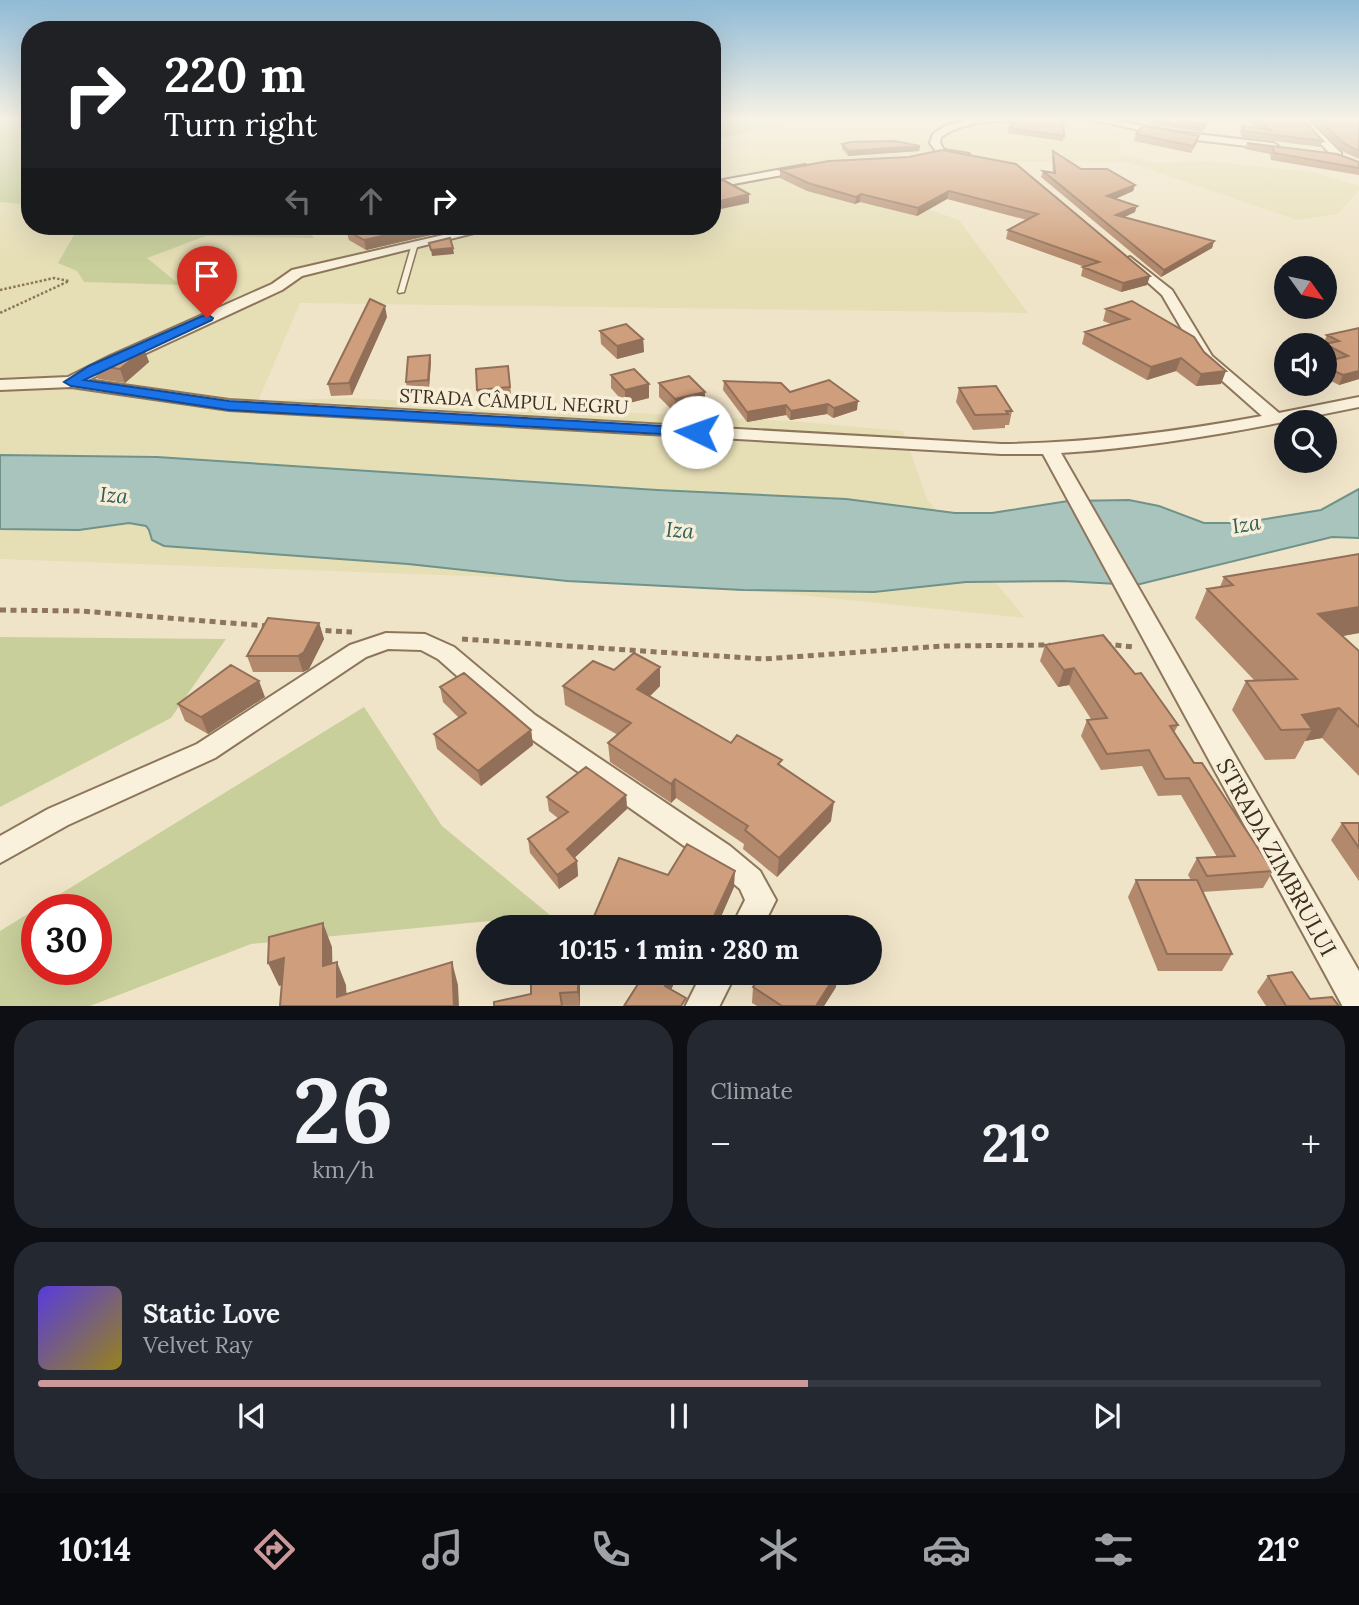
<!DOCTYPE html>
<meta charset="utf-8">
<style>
body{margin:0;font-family:Lora,serif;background:#242831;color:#f1f3f6;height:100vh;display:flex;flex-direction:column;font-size:26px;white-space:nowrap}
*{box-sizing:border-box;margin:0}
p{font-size:23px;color:#9ea1a6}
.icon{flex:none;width:38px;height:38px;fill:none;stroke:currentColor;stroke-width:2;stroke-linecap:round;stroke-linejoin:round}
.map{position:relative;height:1006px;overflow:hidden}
.details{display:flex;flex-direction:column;gap:14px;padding:14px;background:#0d0f14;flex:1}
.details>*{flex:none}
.banner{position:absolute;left:21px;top:21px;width:700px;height:214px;border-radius:28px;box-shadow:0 7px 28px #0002;background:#202124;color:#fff;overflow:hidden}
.needle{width:46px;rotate:123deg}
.tools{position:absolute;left:1274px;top:256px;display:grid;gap:14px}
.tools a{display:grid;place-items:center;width:63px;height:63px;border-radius:50%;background:#171b24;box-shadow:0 7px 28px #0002;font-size:35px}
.speed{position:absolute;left:21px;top:894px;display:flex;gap:14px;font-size:35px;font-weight:700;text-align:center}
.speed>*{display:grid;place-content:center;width:91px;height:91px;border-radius:50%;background:#171b24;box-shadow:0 7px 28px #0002;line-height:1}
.speed .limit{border:10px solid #d22;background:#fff;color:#111}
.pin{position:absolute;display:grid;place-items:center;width:60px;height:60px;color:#fff;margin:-72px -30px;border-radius:50% 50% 50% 0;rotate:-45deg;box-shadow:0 0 7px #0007}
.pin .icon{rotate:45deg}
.me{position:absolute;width:77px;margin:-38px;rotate:273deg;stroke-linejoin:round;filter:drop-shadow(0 0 5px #0008)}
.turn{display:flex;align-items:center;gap:24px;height:147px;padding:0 28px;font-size:32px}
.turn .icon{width:91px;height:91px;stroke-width:2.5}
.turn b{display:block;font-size:49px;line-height:60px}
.lanes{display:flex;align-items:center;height:66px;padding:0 28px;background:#0003;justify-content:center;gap:35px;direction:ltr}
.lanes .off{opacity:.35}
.big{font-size:52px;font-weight:800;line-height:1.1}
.details .card{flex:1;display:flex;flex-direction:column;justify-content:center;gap:10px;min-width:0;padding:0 24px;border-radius:28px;background:#242831}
.details .dial{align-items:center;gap:0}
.dial b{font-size:91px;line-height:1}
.song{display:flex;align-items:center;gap:21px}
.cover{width:84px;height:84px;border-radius:10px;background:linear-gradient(135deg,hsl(250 70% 55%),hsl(50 70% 35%))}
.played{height:7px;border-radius:4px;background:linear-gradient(90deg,#cc999b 60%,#363941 60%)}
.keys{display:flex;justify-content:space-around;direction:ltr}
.heat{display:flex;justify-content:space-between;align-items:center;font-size:38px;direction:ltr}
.details .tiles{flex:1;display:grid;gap:14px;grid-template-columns:1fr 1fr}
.card:last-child{grid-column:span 2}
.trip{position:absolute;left:476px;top:915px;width:406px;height:70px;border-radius:35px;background:#171b24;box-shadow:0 7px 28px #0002;font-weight:800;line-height:70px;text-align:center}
.menu{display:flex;height:112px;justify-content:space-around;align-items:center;background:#090b0e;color:#9ea1a6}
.menu .icon{width:49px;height:49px}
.menu .selected{color:#cc999b}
.menu b{font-size:32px;color:#f1f3f6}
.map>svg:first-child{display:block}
.farmland{fill:#e6deb5}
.green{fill:#c9cf9b;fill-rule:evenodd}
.water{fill:#a9c4bc;stroke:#6f938a;stroke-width:2}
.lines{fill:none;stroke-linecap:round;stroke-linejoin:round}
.lane-casing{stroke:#8d765c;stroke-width:3}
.street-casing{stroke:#8d765c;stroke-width:4}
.path-far1{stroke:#8d765c;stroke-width:2.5;stroke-dasharray:2.5 2;stroke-linecap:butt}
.path{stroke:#8d765c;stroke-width:5;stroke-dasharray:6 4.5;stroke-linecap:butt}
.lane{fill:#faf1dc;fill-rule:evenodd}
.street{fill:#faf1dc;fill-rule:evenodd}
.wall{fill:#b2896c}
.shaded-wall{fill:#916f58}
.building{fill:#cf9f7d;stroke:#916f58;stroke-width:2}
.route{fill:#1a73e8;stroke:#114b97;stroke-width:2}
.labels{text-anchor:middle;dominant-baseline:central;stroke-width:7;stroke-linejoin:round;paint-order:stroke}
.street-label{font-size:19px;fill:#3d2e20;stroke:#f7eed8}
.water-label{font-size:21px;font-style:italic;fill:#2f5d5a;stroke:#f7eed8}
.near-street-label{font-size:23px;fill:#3d2e20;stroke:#f7eed8}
</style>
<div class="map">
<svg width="1359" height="1007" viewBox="0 0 1359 1007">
<rect width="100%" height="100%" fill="#f0e4c8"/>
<!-- farmland -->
<path class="farmland" d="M712,118H1085L1122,131L1119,153L1156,163L1207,161L1314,172L1359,186V190L1338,214L1297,220L1127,162L942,161L895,197L959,220L1028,313L300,303L258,401L353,398L790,421L903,431L927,499L1025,618L691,584L0,559V202L30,205V226H79L59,263L77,271L84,282L178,285L146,258L206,236L313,238L304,226H712Z"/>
<!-- green -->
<path class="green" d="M0,118H30V205L0,202Z
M712,118H757L788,124L712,140Z
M79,226H304L314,238L206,236L147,258L180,285L84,282L77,271L58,263Z
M0,637L226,639L171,718L0,807Z
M364,707L442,826L550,915L251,944L90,1006L0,1007V931ZM37,910H96V970H37Z"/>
<!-- water -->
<path class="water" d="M0,455L157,457L657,490L846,499L955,513H992L1068,501L1129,500L1159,506L1204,523H1241L1321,510L1359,489V538L1332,537L1136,585L1063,581L966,582L874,592L743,590L567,581L408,564L164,546L152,540L149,530L146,526L129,523L79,530L0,529Z"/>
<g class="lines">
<!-- lane casing -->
<g class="lane-casing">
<path id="lane" d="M414,245L417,247L404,292L399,293L398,292L411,247Z"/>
</g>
<!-- street casing -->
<g class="street-casing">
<path id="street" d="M974,118H1055L1051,121C1013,122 973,115 941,137L940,143L944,150L969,154V158L938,154L930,143L933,134L945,126Z
M1085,118H1102L1171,131L1273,143L1278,146L1273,149L1171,137Z
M1297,118H1306L1341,153V157H1333Z
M805,165L810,168L809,170L712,188V182Z
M482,226H502L302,276L282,290L88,380L229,400L1001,444C1089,443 1175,432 1262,416L1201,362L1162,295L1124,261L1130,257L1172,290L1212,356L1279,413L1359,397V407C1260,427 1161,447 1061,453L1359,971V1007H1343L1043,454H1001L229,410L71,387L0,390V380L68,377L110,356L272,284L292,270Z
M386,633L425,634L454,647L535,715L730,846L760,871L776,900L762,928H731L745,900L740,889L710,864L517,729L438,659L421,650L388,649L366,657L215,758L68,825L0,863V836L48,809L197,744L350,645Z
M702,973H736L719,1007H685Z"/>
</g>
<!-- path-far1 -->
<path class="path-far1" d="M0,290L54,278L69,281L0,313"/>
<!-- path -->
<path class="path" d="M0,610L81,611L268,626
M315,630L352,632
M462,639L764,659L944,646L1050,645
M1105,644L1134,647"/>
<!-- lane -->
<use href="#lane" class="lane"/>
<!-- street -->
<use href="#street" class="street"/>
</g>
<!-- wall -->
<path class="wall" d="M1245,118H1302L1323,141L1320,147L1242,137L1240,132L1242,126L1258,128Z
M1308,118H1359V159L1342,151Z
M1008,119H1052L1064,136L1063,141L1008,133L1009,128L1012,126L1007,123Z
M1149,119L1206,124L1202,132L1148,124Z
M1136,134L1199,136L1197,143L1191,153L1134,141Z
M1247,143L1359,162V175L1271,160L1270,154L1245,149Z
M842,144L920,146L919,151L848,156L842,149Z
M942,150L1147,285L1121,292L1081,276L1083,267H1085L1006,239L1008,230L1027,220L947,199L917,216L860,202L855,204L807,191L780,178V170L909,157Z
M1053,151L1081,169L1135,185L1133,191L1115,199L1135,212L1124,217L1214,241L1212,248L1161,277L1041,177L1043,171L1053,173L1052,157Z
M364,226H447L448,231L366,250L349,240L346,230Z
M604,226H652L618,234Z
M1132,301L1221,384L1196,386L1176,371L1147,380L1082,344L1085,332L1111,324L1103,321L1106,309Z
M387,317L352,395L331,396L328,384Z
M1359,328V379L1339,385L1325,378V362L1334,359L1325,355V345L1323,344L1327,335Z
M600,331L643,339L644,352L617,359L601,344Z
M144,349L149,362L125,383L98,379L92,365Z
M430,355L431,362L429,387L407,389L406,382Z
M508,366L511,394L478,397L477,390Z
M611,375L649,398L625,404L611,388Z
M724,381L790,392L857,410L833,418L827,414L790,420L786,415L747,422L723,390Z
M659,383L705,406L675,413L659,397Z
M959,388L1012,411L1009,425H1005V428L973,430L956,402Z
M1224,577L1359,633L1343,636L1359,651V776L1322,738L1305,741L1295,759L1265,760L1232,710L1246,681L1254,680L1195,618L1207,589L1220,587Z
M319,623L324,639L309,669L303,672H253L247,656Z
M1045,645L1178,725L1174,733L1194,763L1273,871L1263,888L1202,892L1232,954L1222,971H1158L1128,897L1136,880H1191L1188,875L1197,858L1217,857L1181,795L1158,796L1142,766L1101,770L1081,736L1087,720L1091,719L1069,685L1058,687L1040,661Z
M660,667V686L650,696L731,743L781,766L831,821L777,877L743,849L744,844L676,798L671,803L610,762L608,743L618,735L565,705L563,686L614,670Z
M440,687L531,730L533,745L481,786L437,749L434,734L459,718L443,702Z
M265,697L208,734L185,721L178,704Z
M626,795L627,809L574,858L577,861L578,876L559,889L530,853L528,839L559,819L549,811L547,797Z
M1342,823H1359V881L1331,840Z
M734,887L716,928H589Z
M629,973H679L671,990Z
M580,976V1006H494L531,994L549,978Z
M1268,976L1310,999L1339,1006H1266L1257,992Z
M753,987H836L824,1006H757L752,1003Z"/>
<!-- shaded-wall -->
<path class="shaded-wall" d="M920,146L919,151L848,156V151Z
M1135,185L1133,191L1106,203L1107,196Z
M949,191L947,199L917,216L918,208Z
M749,194V203L712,211V203Z
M861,194L860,202L855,204L856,197Z
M1137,206L1135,212L1114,222L1116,215Z
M427,226H447L448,231L366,250L364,240Z
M618,226H652L618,234Z
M1214,241L1212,248L1161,277L1164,270Z
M453,248L454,254L432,256L431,250Z
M1150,276L1147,285L1121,292L1123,283Z
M385,306L387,317L352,395L349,383Z
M643,339L644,352L617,359V346Z
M144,349L149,362L125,383L120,369Z
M430,355L431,362L429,387L428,380Z
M1181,358L1176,371L1147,380L1151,367Z
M1226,371L1221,384L1196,386L1201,374Z
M1359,371V379L1339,385L1343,375Z
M649,384V398L625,404V390Z
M705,392V406L675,413V399Z
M858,401L857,410L833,418L834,408Z
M828,404L827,414L790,420L791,411Z
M786,405V415L747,422V412Z
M1359,607V633L1303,643L1318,614Z
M319,623L324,639L309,669L303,672L298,656Z
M660,667V686L638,708L637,689Z
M1074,668L1069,685L1058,687L1064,670Z
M259,681L265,697L208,734L201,717Z
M1339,708L1322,738L1305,741L1312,729L1302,715Z
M531,730L533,745L481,786L478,771Z
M675,779L676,798L671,803V784Z
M626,795L627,809L568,864L567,849Z
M834,802L831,821L777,877L779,858Z
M577,861L578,876L559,889L557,875Z
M735,871L734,887L716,928H710Z
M323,923L332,947L333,990L323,966Z
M284,958L294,982L279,986L268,963Z
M337,962L346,985L347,1006L337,997Z
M452,962L458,985L459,1006H454Z
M578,973H580V1006L578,992Z
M671,973H679L665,1002V986Z
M837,973H838L836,987L824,1006H816Z"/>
<!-- building -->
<path class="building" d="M1054,118H1063L1064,136L1009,128L1015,123L1008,119H1052Z
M1151,118H1168L1206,124L1204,128L1149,119Z
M1255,118H1302L1323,141L1244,131L1242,126L1270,130Z
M1317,118H1359V151L1345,144Z
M1143,126L1199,136L1193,146L1136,134Z
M894,141L920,146L848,151L842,144L851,142Z
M1247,143L1337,154L1359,162V168L1274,153L1273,147Z
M942,150L1016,164L1150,276L1123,283L1083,267L1099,262L1008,230L1038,214L949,191L918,208L861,194L856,197L808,183L780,170L829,161L909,157Z
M1053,151L1081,169H1107L1135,185L1107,196L1137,206L1116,215L1214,241L1164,270L1043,171L1055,173Z
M723,180L749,194L712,203V181Z
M364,226H427L364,240L346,230Z
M450,238L453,248L431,250L429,243Z
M370,299L385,306L349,383L328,384Z
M1132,301L1194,337L1204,352L1226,371L1201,374L1181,358L1151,367L1085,332L1129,319L1106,309Z
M626,324L643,339L617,346L600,331Z
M1359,328V371L1343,375L1325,367V362L1348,356L1325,344L1339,341L1327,335Z
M129,348L144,349L120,369L92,365Z
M430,355L428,380L406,382L408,357Z
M508,366L510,387L477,390L476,369Z
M634,369L649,384L625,390L611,375Z
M689,376L705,392L675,399L659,383Z
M829,380L858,401L834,408L828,404L791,411L786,405L747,412L724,381L781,383L790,392Z
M996,386L1012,411H1006L1008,414L975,415L959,388Z
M1359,554V607L1318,614L1359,651V727L1339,708L1302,715L1312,729L1281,730L1246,681L1297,679L1207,589L1233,585L1224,577Z
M268,618L319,623L304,652L298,656H247Z
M1103,635L1135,674L1141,673L1178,725L1170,726L1194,763H1202L1273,871L1207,876L1197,858L1235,856L1189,778L1165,779L1149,750L1107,754L1087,720L1107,718L1074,668L1064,670L1045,645Z
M634,653L660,667L637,689L731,743L737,735L782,760L778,764L834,802L779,858L745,830L748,826L675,779L671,784L608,743L631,723L563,686L593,661L614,670Z
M231,665L259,681L201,717L178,704Z
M464,673L531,730L478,771L434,734L466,713L440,687Z
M586,767L626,795L567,849L577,861L557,875L528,839L568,812L547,797Z
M1342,823H1359V848Z
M687,844L735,871L710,925L697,918L693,928H589L619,858L668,875Z
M1136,880H1197L1232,954H1167Z
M323,923V966L337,962V997L452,962L454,1006H280L284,958L268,963L269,937Z
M1292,972L1310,999L1332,997L1339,1006H1284H1286L1268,976Z
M549,973H578V992L560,993L562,1006H494V1002L531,994V982L549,978Z
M645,973H671L665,986L686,998L681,1006H624Z
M763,973H837L816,1006H782L753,987Z"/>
<!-- sky -->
<linearGradient id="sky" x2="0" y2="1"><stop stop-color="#8fbad6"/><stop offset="0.46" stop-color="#f8f3e6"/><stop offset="1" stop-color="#f8f3e6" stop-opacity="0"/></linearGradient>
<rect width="1359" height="259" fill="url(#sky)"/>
<!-- route -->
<path class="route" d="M207,314L213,318L212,320L84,380L229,401L697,428L704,432L697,436L229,410L71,386L64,382L89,366Z"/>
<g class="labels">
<!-- street labels -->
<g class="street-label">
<text transform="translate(514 401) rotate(3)">STRADA CÂMPUL NEGRU</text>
</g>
<!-- water labels -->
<g class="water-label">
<text transform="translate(114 495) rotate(4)">Iza</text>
<text transform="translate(1246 524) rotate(-10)">Iza</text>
<text transform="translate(680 530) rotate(4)">Iza</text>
</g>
<!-- near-street labels -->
<g class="near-street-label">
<text transform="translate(1277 857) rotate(61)">STRADA ZIMBRULUI</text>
</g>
</g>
</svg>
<div class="tools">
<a><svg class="needle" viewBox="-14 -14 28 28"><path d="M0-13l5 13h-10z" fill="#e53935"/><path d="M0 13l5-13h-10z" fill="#9ea1a6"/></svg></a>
<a><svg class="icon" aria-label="sound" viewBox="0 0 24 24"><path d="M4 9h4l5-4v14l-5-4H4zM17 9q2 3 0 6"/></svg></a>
<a><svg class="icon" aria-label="search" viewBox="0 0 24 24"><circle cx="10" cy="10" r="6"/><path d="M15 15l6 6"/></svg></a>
</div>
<div class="speed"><div class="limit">30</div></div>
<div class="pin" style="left:207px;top:318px;background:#d93025"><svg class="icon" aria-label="arrive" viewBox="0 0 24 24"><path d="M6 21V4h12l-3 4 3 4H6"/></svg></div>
<svg class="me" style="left:697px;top:432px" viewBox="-20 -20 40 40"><circle r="19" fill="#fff"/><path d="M0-13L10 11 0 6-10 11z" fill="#1a73e8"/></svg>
<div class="trip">10:15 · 1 min · 280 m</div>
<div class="banner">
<div class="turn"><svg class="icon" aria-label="right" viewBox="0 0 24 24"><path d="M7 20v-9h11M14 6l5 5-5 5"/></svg><div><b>220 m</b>Turn right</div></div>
<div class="lanes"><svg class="icon off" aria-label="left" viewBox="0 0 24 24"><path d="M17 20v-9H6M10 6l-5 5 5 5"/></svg><svg class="icon off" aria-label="ahead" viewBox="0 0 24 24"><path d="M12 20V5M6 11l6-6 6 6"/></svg><svg class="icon" aria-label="right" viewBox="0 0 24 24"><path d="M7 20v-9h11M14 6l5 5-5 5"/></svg></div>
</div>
</div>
<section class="details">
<div class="tiles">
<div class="card dial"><b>26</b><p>km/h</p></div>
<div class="card"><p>Climate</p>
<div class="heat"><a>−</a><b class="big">21°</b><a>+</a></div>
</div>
<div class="card">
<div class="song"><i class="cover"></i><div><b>Static Love</b><p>Velvet Ray</p></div></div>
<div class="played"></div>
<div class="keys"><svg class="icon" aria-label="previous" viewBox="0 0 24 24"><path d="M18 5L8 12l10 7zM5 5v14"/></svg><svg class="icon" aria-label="pause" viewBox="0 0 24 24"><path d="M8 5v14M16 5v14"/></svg><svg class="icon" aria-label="next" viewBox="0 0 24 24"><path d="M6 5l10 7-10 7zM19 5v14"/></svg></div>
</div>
</div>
</section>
<nav class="menu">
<b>10:14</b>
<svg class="icon selected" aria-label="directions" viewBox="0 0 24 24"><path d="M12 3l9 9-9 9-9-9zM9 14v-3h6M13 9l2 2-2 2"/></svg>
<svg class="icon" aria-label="music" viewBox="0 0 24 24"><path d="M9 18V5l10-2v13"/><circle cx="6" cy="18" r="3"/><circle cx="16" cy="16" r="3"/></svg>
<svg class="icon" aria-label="phone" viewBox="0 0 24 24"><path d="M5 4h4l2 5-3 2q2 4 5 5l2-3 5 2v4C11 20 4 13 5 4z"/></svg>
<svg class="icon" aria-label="climate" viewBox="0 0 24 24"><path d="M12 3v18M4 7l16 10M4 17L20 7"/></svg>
<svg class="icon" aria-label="car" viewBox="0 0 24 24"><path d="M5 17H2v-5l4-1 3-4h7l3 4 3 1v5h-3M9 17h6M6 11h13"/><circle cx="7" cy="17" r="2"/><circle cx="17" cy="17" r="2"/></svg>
<svg class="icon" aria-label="filters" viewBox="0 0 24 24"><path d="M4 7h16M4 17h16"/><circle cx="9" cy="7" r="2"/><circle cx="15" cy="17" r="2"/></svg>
<b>21°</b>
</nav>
